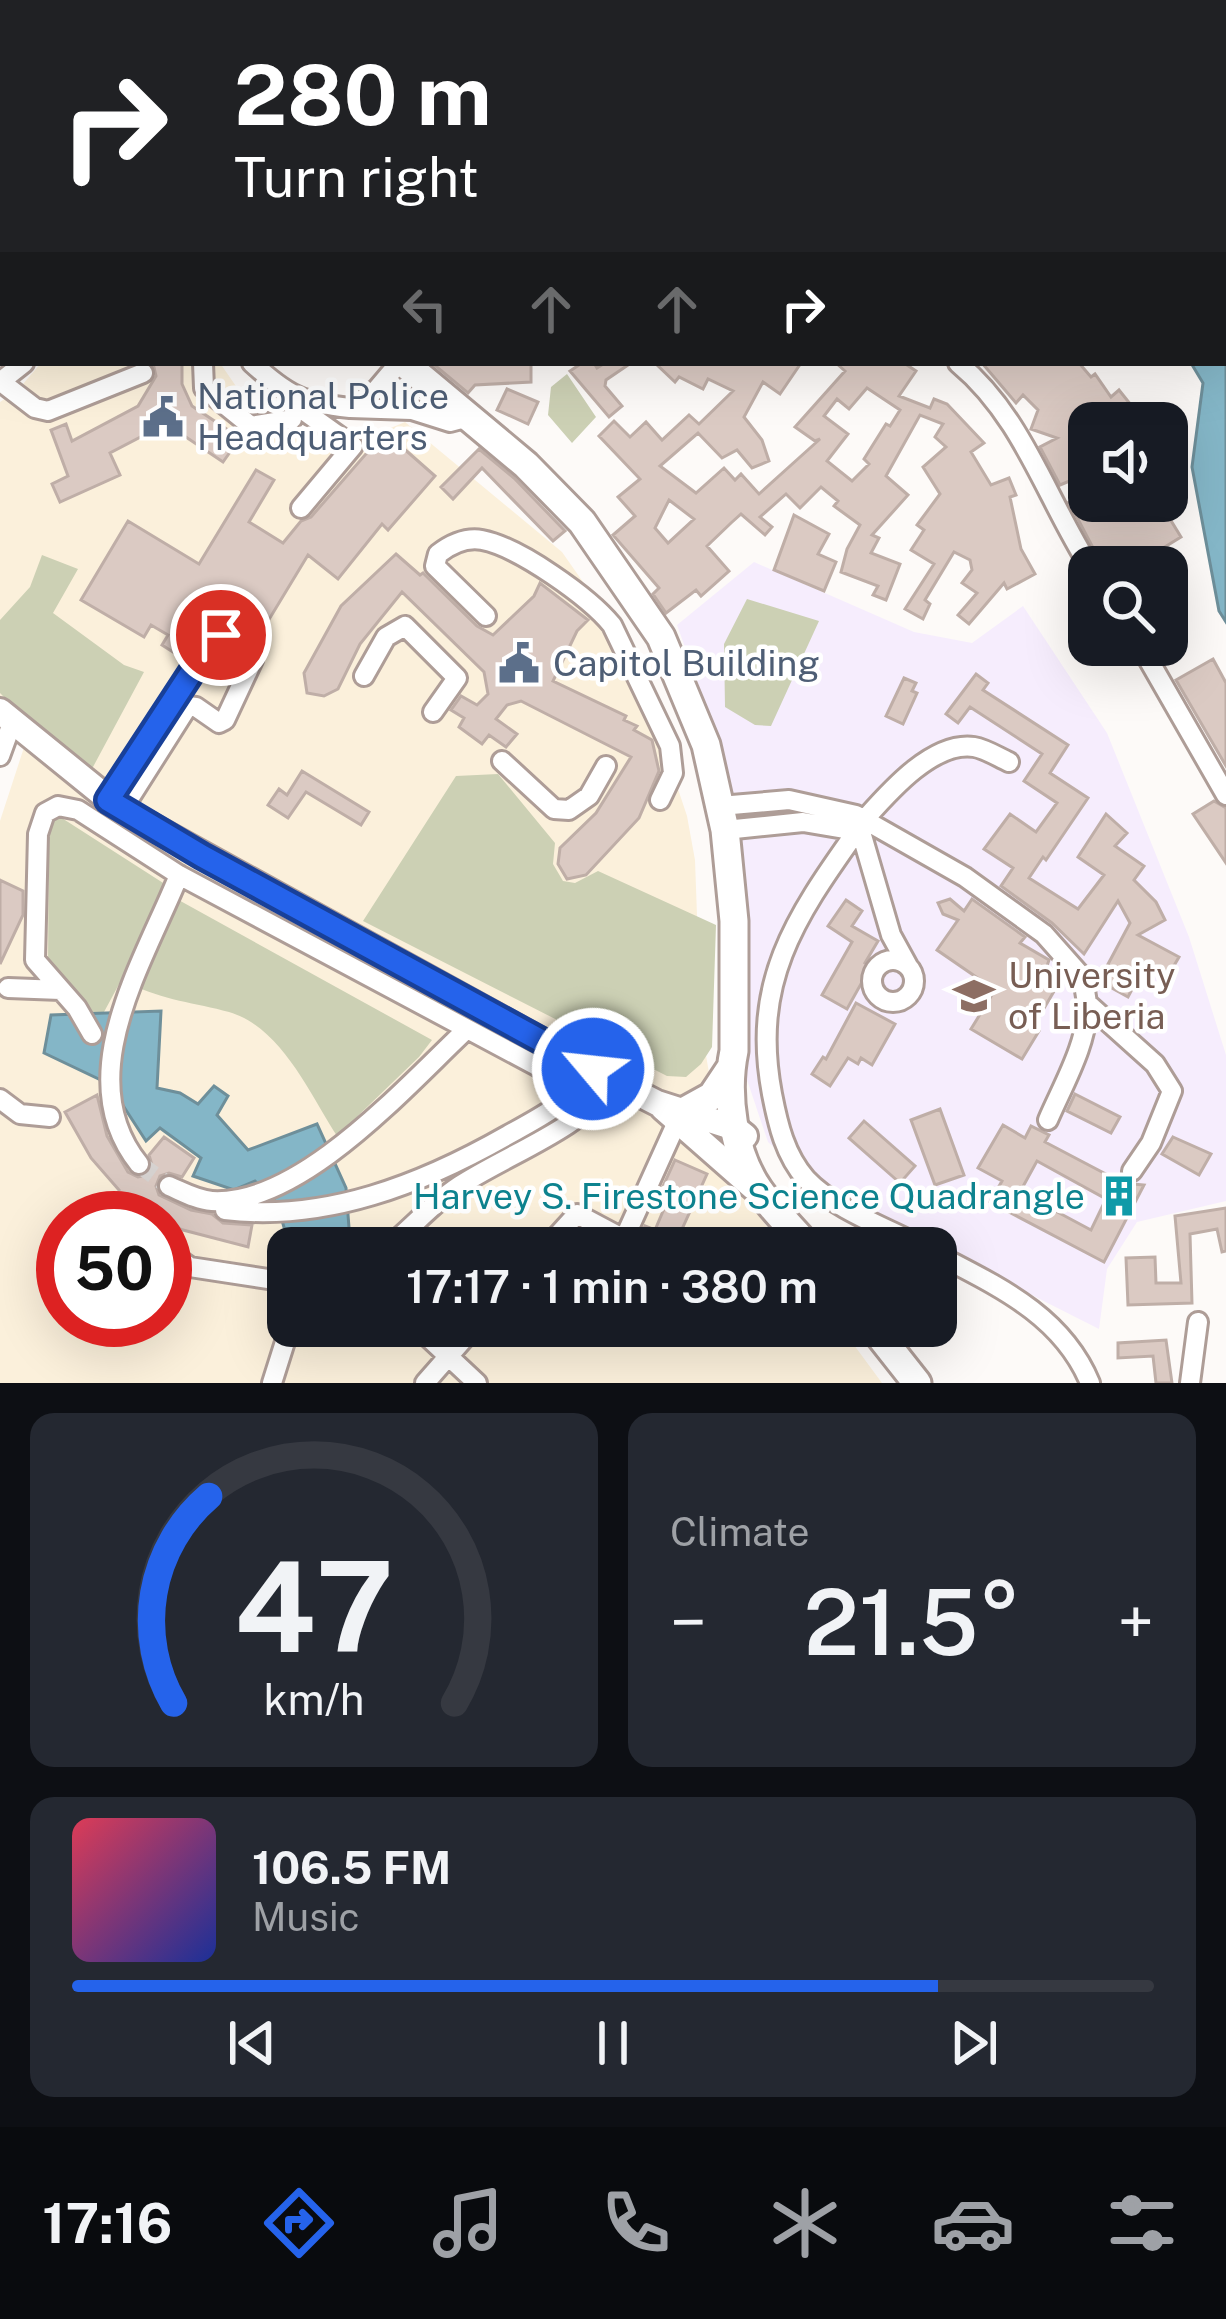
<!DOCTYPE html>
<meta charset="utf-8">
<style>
body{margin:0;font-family:"Public Sans",sans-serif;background:#242831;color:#f1f3f6;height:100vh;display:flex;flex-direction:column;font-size:45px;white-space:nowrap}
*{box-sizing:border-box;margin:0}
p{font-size:39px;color:#9ea1a6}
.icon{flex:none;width:66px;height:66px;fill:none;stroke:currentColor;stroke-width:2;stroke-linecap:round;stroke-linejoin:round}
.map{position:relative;height:1383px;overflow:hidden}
.sheet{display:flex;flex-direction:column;gap:30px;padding:30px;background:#0d0f14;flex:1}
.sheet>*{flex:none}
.top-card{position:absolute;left:0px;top:0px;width:1227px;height:366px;box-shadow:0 12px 48px #0002;background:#202124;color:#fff;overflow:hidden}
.controls{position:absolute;left:1068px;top:402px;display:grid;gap:24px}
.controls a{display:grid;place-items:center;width:120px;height:120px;border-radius:24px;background:#171b24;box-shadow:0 12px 48px #0002;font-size:60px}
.speed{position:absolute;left:36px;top:1191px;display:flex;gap:24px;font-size:60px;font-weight:700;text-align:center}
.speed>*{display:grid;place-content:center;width:156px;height:156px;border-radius:50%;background:#171b24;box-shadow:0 12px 48px #0002;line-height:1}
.speed .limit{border:18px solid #d22;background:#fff;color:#111}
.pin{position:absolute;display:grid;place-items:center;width:102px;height:102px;color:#fff;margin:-51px;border:6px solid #fff;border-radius:50%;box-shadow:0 3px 12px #0007}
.me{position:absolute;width:132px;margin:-66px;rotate:298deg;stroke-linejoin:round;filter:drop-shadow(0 0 9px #0008)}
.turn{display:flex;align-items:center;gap:42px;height:252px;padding:0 36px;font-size:54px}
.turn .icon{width:156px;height:156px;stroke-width:2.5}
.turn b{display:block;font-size:84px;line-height:102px}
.lanes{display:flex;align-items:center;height:114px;padding:0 36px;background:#0003;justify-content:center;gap:60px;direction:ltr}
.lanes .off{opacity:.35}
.big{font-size:90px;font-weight:600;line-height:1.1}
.sheet .widget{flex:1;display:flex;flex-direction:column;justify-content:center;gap:18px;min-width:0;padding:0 42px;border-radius:24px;background:#242831}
.sheet .dial{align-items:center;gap:0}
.dial svg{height:312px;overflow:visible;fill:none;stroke:#363941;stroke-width:7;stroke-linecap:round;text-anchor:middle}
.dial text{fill:#f1f3f6;stroke:none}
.song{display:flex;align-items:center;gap:36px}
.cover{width:144px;height:144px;border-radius:18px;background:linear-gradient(135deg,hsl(350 70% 55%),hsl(230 70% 35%))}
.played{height:12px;border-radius:6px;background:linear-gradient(90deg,#2563eb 80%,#363941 80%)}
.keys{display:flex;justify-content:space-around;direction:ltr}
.heat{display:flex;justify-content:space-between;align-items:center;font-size:66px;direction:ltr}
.sheet .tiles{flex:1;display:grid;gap:30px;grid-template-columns:1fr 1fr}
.widget:last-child{grid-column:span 2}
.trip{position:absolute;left:267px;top:1227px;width:690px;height:120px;border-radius:24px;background:#171b24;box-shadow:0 12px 48px #0002;font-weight:600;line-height:120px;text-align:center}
.tab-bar{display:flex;height:192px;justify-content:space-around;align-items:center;background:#090b0e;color:#9ea1a6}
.tab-bar .icon{width:84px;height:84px}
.tab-bar .on{color:#2563eb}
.tab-bar b{font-size:54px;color:#f1f3f6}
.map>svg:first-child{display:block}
.commercial{fill:#fbf0db;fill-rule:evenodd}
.education{fill:#f6edfd}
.green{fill:#ccd0b4}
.water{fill:#84b6c7;stroke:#6e8f9a;stroke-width:3}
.building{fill:#dbcac3;stroke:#bfaea7;stroke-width:3;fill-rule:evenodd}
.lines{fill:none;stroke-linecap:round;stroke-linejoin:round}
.minor-tunnel{stroke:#d6d2d0;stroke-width:18;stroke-dasharray:18 9;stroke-linecap:butt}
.minor-casing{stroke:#ae9d97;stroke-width:24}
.major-casing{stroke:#ae9d97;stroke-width:30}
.highway-casing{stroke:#ae9d97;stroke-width:33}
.minor{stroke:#fff;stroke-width:18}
.major{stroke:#fff;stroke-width:24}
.highway{stroke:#fff;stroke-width:27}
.route-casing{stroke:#184099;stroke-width:30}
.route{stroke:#2563eb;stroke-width:21}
.labels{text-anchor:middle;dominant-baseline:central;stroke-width:9;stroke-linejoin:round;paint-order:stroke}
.service-label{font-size:36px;fill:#4e5e75;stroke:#fff;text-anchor:start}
.education-label{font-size:36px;fill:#785e54;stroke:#fff;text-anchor:start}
.culture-label{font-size:36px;fill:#0d838f;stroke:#fff;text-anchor:end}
</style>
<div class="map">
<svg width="1226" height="1383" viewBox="0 0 1226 1383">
<rect width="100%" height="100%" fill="#fdfaf8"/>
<!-- commercial -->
<path class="commercial" d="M41,363H220L264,427L360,441L405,422L562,552L597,602L665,750L687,816L695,860L701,1026L721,1143L762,1220L783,1248H288V1326H840L882,1383H0V821L30,729L0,699V402L17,391ZM63,1218H165V1320H63Z"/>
<!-- education -->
<path class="education" d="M754,562L914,632L972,643L1023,606L1107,733L1189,937L1226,1055V1201L1137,1222L1107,1269L1099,1329L818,1187L768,1142L741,1062L742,869L712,722L677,625Z"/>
<!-- green -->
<path class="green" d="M567,374L596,417L572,443L548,415L551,387Z
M42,555L78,569L53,613L124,665L144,672L86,780L0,693V620L30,587Z
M747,599L819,621L771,726L755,725L725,707L724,644Z
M498,774L555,843L553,864L563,881L575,883L598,871L716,925L712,1047L701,1064L686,1077L667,1076L363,921L456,776Z
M54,813L171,888L104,1012H87L48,964L49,820Z
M175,898L432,1040L419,1057L337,1136C310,1094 281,1027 229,1012C196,1003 162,1000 131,984Z"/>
<!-- water -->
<path class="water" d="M780,0H1226V622L1219,611L1192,467L1203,383L1191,363H1224V3H779Z
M161,1011L157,1088L180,1093L198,1104L214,1086L228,1096L217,1115L248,1150L317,1124L346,1188L350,1241L290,1248L277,1203L255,1181L234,1190L193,1176L201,1158L160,1128L146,1141L109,1084L44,1053L51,1015Z"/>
<!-- building -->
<path class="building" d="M153,363H182V384L192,406L240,438L223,462L174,429L154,430L110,453L120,475L60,502L52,484L68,476L51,430L66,424L72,441L138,406L156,376Z
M432,363H531V382L475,385L468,393Z
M582,363H594L597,368L605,363H631L606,380L605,386L622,406L609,417L570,371Z
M655,363H801L780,394L763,382L744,417L762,440L769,461L752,468L737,450L722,458L698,433L660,466L696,493L724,468L735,480L741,474L759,494L820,439L815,441L795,427L845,371L836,363H904L916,371L899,396L930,408L934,399L947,404L984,443L971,452L991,485L1009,478L1016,495L1010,497L1021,549L1035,574L1007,589L1004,583L969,624L958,615L977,593L962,583L972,570L970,560L954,552L925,600L930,604L923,619L905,609L934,564L911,550L924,530L917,525L940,494L923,467L946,447L935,437L943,424L920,415L886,476L908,495L872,535L879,538L871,553L900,564L886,600L873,595L878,586L841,572L847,549L860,525L834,506L838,501L821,487L800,508L786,494L760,517L772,527L765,535L741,514L731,523L707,546L729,571L701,596L696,590L666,613L653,594L659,588L613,535L635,516L618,497L640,479L599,436L614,421L630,437L646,422L662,440L689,415L699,424L733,391L708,379L703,389L679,377L675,382ZM867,388L900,410L890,426L886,424L864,459L869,464L852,481L827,461L848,434L824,416L837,399L849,409ZM669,500L694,519L668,543L655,528Z
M982,363H1079L1091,377L1095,374L1111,397L1119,390L1131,405L1107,423H1089V473L1060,485L1040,447L1057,438L1031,429L1038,410L1023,395L1016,403Z
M507,389L538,402L528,424L497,410Z
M385,432L435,476L388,530L382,524L338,579L308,555L262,631L220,606L193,645L185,640L176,654L162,645L168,635L151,625L144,637L81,600L128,521L199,564L256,470L274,480L249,522L283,543L301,521L311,517Z
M479,449L514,478L565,531L553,541L482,468L453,499L441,487Z
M1089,490V501H1159L1181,537L1132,567H1103L1069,502Z
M794,515L829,534L818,554L836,562L824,591L774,570Z
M396,554L420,575L423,573L477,626L493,635L534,596L540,583L588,620L577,631L553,681L626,716L624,720L637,726L634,730L652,740L659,771L639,818L586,875L567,879L558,864L560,848L596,813L631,757L521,701L507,705L496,719L517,734L506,747L489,735L482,744L459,727L464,718L451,710L461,696L477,705L488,694L484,672L402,592L360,644L338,689L324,696L307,693L304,673L341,606Z
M1213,659L1226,683V766L1176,680Z
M976,674L988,683L983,690L1068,745L1050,773L1088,798L1046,860L1043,857L1029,878L1078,909L1104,875L1078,857L1106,814L1127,833L1115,846L1144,866L1134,880L1156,902L1165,920L1138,935L1179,957L1168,976L1146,963L1128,997L1099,981L1130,923L1118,901L1084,954L1052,923L1001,886L1013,868L984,849L1010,814L1036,832L1057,803L1024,781L1042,754L970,707L958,723L946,714Z
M904,678L916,683L912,691L917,693L903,724L886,716Z
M302,771L369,812L361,825L306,792L288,818L268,805L279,789L287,795Z
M1214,801L1226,808V863L1193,814Z
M0,880L23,891V915L0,964Z
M950,899L964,911L972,899L1025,937L1020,943L1049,960L1047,966L1063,976L1033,1027L1039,1031L1022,1059L971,1029L995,990L937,950L958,920L943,914L938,903Z
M846,900L862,911L852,926L878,941L865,963L871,966L847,1009L822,995L852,942L828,926Z
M856,1003L895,1024L872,1065L861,1058L858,1064L848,1058L830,1086L812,1074L823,1057L826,1059Z
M1075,1094L1120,1117L1111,1133L1067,1111Z
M97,1095L107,1136L128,1172L138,1177L147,1175L152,1165L149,1155L164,1137L194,1158L182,1177L169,1173L160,1176L156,1186L159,1195L191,1210L212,1214L223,1223L252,1225L248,1247L183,1230L165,1222V1218H126L108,1203L119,1190L91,1158L65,1112Z
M940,1109L964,1175L935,1185L911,1120Z
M864,1121L915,1166L900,1183L849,1138Z
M1003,1125L1025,1138L1031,1126L1049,1135L1045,1142L1123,1183L1144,1185L1104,1262L990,1202L1002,1181L978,1168ZM1037,1161L1106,1199L1091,1230L1020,1192Z
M1173,1137L1211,1154L1199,1175L1162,1154Z
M675,1160L707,1174L678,1238L701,1248H669L640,1237L645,1226L655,1230L669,1197L660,1193Z
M1226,1208V1251L1222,1252L1217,1229L1190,1234L1192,1303L1128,1305L1126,1258L1155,1257L1156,1283H1181L1175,1216Z
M1166,1340L1172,1383H1156L1153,1356L1118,1358V1343Z"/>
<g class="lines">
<!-- minor-tunnel -->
<path class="minor-tunnel" d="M139,1164L169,1186"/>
<!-- minor casing -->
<g class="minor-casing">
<path id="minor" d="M297,0L304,3
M100,3L103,0
M157,3L159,0
M0,93L3,97
M203,363L204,388L251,426L292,419
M252,363C287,395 302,403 350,408L377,389L399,363
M958,363C1023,417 1046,498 1090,567
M0,382L24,363
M1,382L35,408L48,411L143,373
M350,408L412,410L450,422L469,417
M301,508L353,446L304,411
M486,616L435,566L438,554C451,544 465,537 482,540C519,547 589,597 612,625L670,746L673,773L660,800
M1140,645L1226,795
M364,676L386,637L405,626L457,678L433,712
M0,756L12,723
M502,761L554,809L569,810L589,796L606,766
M108,800L212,641L226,635L249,647L253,660L225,720L219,723L196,707L188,706L122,810
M720,806L789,800L856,815L965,877L1044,934L1083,978L1087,1003L1155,1064L1172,1091L1151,1143L1132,1171
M865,819C889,792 933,741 974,747C986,749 998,757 1009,762
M725,830L803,822L862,832
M856,832C794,919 751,983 772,1094C778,1125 785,1155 806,1179C835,1210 888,1228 925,1248
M861,832L891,935L908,966
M872 981a21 21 0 1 1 42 0a21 21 0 1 1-42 0Z
M8,988L61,990
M92,1034L77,1008L35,960L38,834L45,813L58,806L78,810L179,875L578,1088
M0,1099L20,1114L50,1117
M1048,1120C1063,1085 1089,1041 1087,1003
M139,1164C69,1077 144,962 179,875
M169,1186C183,1192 197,1200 212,1201C301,1206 407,1085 467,1029
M225,1210C326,1222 422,1184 508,1135C535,1120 563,1106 583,1082
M387,1248C414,1226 436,1199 467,1181C518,1150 578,1129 616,1082
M546,1248L577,1214L624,1239L677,1122
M165,1250L190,1267L288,1282
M936,1254C997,1286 1062,1315 1090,1383
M416,1326L477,1383
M272,1383L290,1326
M425,1383L475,1326
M1190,1383L1198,1322"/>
</g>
<!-- major casing -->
<g class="major-casing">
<path id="major" d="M0,711L122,810L616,1082L657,1103L735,1128L745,1136
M663,1108L754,1188"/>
</g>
<!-- highway casing -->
<g class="highway-casing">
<path id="highway" d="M29,0L31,3
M404,363L526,465L582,522L661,637L706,745L725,830L734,921V1051C725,1094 733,1153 759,1190C773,1210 793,1229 809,1248
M683,1112L712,1096L730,1069
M872,1326L917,1383"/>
</g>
<!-- minor -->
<use href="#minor" class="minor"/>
<!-- major -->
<use href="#major" class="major"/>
<!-- highway -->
<use href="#highway" class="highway"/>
</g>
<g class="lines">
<!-- route casing -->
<g class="route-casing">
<path id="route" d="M221,635L212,641L108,800L202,856L593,1069"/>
</g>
<!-- route -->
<use href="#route" class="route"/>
</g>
<!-- icons -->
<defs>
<g id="civic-bare" transform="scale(3.24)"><path d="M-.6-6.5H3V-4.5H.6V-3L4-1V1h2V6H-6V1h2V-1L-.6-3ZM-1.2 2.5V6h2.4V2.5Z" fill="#5c6f8a" stroke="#fff" stroke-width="2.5" paint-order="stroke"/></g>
<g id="university-bare" transform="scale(3.24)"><path d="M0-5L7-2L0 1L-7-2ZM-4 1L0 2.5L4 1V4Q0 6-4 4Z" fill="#8d6e63" stroke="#fff" stroke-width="2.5" paint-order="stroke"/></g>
<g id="building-bare" transform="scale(3.24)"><path d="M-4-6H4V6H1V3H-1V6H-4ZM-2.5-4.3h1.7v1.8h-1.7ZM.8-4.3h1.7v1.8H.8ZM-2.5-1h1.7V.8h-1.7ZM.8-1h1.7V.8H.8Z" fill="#0f9aa8" stroke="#fff" stroke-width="2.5" paint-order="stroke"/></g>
</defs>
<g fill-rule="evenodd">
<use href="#civic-bare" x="163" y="417"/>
<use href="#civic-bare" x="519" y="663"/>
<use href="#university-bare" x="974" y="996"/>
<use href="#building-bare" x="1119" y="1196"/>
</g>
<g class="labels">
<!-- service labels -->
<g class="service-label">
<text x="197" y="396">National Police<tspan x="197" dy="41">Headquarters</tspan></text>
<text x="553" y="663">Capitol Building</text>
</g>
<!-- education labels -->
<g class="education-label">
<text x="1008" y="975">University<tspan x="1008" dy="41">of Liberia</tspan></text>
</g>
<!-- culture labels -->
<g class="culture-label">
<text x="1085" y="1196">Harvey S. Firestone Science Quadrangle</text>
</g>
</g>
</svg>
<div class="controls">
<a><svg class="icon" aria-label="sound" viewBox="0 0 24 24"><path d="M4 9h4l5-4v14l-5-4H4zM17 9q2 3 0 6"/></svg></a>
<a><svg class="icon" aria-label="search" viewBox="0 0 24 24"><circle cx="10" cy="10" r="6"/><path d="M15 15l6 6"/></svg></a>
</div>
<div class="speed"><div class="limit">50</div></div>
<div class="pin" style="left:221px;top:635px;background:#d93025"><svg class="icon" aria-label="arrive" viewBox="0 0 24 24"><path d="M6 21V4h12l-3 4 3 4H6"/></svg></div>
<svg class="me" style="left:593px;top:1069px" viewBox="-20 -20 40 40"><circle r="17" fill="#2563eb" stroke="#fff" stroke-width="3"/><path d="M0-11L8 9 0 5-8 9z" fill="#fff"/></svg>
<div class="trip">17:17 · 1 min · 380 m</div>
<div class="top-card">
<div class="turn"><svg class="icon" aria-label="right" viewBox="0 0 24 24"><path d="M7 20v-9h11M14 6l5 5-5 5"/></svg><div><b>280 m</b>Turn right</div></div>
<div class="lanes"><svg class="icon off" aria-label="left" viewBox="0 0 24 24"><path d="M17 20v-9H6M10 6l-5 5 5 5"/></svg><svg class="icon off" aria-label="ahead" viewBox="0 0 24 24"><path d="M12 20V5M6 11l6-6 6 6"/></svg><svg class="icon off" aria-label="ahead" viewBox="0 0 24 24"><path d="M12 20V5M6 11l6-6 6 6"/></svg><svg class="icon" aria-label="right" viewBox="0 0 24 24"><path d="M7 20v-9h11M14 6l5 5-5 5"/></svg></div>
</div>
</div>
<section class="sheet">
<div class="tiles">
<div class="widget dial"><svg viewBox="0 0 100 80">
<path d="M14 69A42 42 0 1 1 86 69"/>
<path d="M14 69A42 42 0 0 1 23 16" stroke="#2563eb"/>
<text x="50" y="56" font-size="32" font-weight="700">47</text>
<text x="50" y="72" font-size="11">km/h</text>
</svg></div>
<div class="widget"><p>Climate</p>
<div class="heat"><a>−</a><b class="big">21.5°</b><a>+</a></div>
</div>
<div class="widget">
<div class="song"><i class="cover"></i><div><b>106.5 FM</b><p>Music</p></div></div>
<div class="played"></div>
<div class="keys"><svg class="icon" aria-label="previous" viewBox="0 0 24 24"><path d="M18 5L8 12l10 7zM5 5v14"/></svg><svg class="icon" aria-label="pause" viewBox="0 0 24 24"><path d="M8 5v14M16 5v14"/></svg><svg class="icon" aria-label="next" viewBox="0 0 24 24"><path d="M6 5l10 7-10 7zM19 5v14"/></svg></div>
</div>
</div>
</section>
<nav class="tab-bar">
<b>17:16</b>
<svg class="icon on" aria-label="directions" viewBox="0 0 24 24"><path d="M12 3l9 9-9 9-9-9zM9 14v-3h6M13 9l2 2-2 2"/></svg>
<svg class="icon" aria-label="music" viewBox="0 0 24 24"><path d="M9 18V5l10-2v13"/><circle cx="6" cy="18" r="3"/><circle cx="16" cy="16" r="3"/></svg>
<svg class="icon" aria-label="phone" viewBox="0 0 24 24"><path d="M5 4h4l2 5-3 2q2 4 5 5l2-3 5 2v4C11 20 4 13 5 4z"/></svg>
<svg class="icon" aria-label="climate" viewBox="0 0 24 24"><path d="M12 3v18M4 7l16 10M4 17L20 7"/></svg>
<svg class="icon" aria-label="car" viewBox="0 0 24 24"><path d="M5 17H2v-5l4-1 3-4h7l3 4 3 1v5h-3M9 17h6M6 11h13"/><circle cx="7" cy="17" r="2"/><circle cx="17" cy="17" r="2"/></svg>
<svg class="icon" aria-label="filters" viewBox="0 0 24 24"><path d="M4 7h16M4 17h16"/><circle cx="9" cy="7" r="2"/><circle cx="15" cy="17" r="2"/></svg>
</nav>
